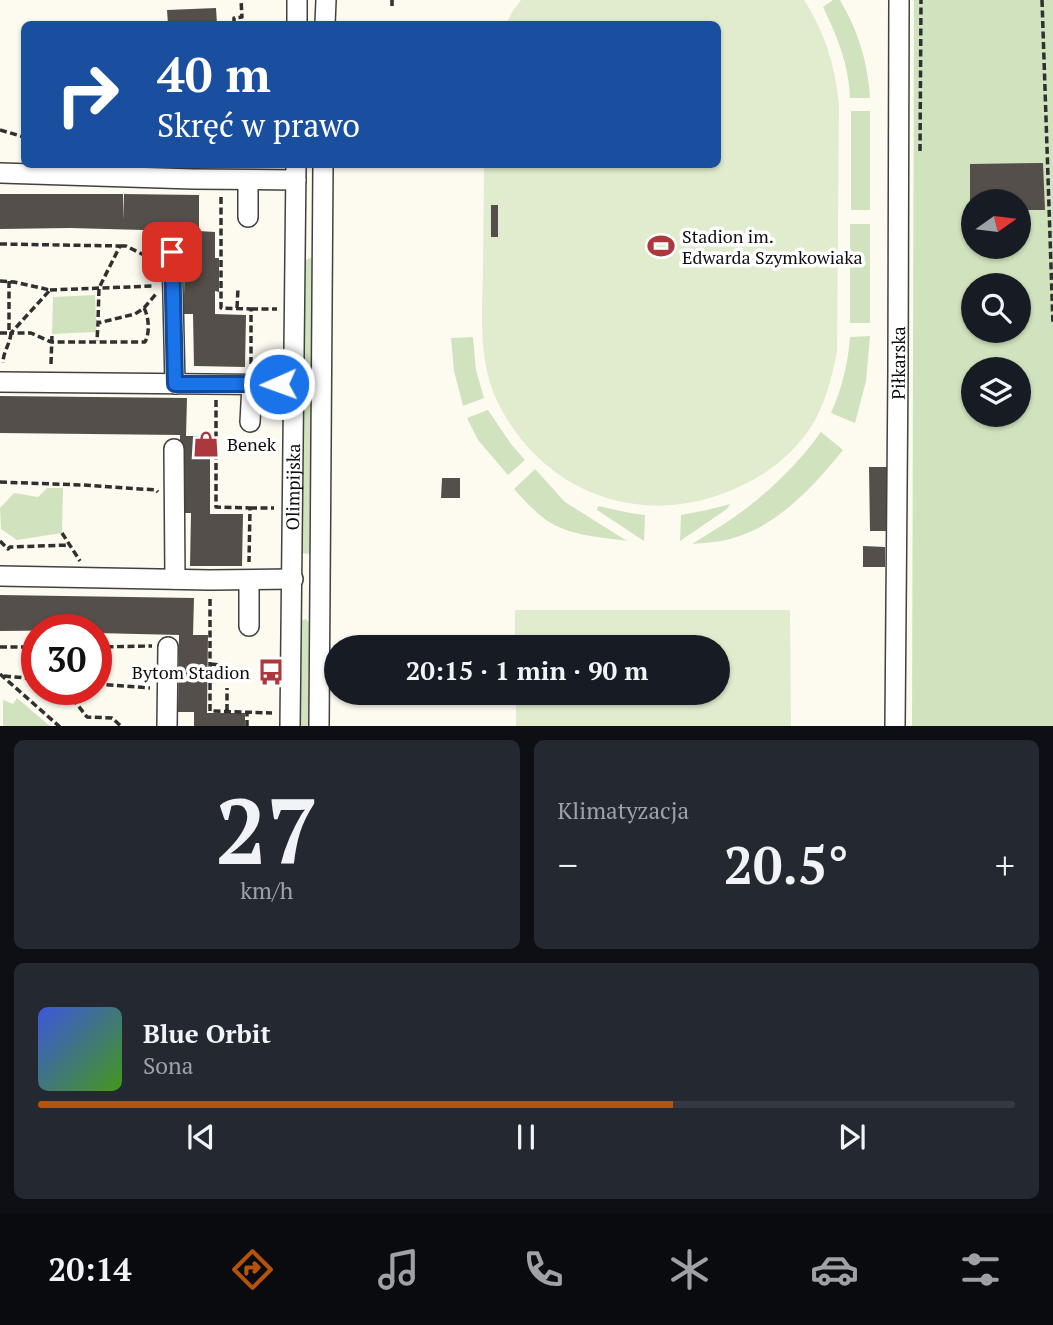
<!DOCTYPE html>
<html lang="pl">
<meta charset="utf-8">
<style>
body{margin:0;font-family:"PT Serif",serif;background:#242831;color:#f1f3f6;height:100vh;display:flex;flex-direction:column;font-size:26px;white-space:nowrap}
*{box-sizing:border-box;margin:0}
p{font-size:23px;color:#9ea1a6}
.icon{flex:none;width:38px;height:38px;fill:none;stroke:currentColor;stroke-width:2;stroke-linecap:round;stroke-linejoin:round}
.map{position:relative;height:726px;overflow:hidden}
.side{display:flex;flex-direction:column;gap:14px;padding:14px;background:#0d0f14;flex:1}
.side>*{flex:none}
.hud{position:absolute;left:21px;top:21px;width:700px;height:147px;border-radius:10px;box-shadow:0 2px 5px #0004;background:#1a4fa0;color:#fff;overflow:hidden}
.needle{width:46px;rotate:76deg}
.buttons{position:absolute;left:961px;top:189px;display:grid;gap:14px}
.buttons a{display:grid;place-items:center;width:70px;height:70px;border-radius:50%;background:#171b24;box-shadow:0 2px 5px #0004;font-size:35px}
.speed{position:absolute;left:21px;top:614px;display:flex;gap:14px;font-size:35px;font-weight:700;text-align:center}
.speed>*{display:grid;place-content:center;width:91px;height:91px;border-radius:50%;background:#171b24;box-shadow:0 2px 5px #0004;line-height:1}
.speed .limit{border:10px solid #d22;background:#fff;color:#111}
.pin{position:absolute;display:grid;place-items:center;width:60px;height:60px;color:#fff;margin:-30px;border-radius:14px;box-shadow:0 4px 10px #0006}
.me{position:absolute;width:77px;margin:-38px;rotate:268deg;stroke-linejoin:round;filter:drop-shadow(0 0 5px #0008)}
.turn{display:flex;align-items:center;gap:24px;height:147px;padding:0 21px;font-size:32px}
.turn .icon{width:91px;height:91px;stroke-width:2.5}
.turn b{display:block;font-size:49px;line-height:60px}
.big{font-size:52px;font-weight:600;line-height:1.1}
.side .card{flex:1;display:flex;flex-direction:column;justify-content:center;gap:10px;min-width:0;padding:0 24px;border-radius:10px;background:#242831}
.side .dial{align-items:center;gap:0}
.dial b{font-size:91px;line-height:1}
.song{display:flex;align-items:center;gap:21px}
.cover{width:84px;height:84px;border-radius:10px;background:linear-gradient(135deg,hsl(230 70% 55%),hsl(100 70% 35%))}
.played{height:7px;border-radius:4px;background:linear-gradient(90deg,#b45309 65%,#363941 65%)}
.keys{display:flex;justify-content:space-around;direction:ltr}
.heat{display:flex;justify-content:space-between;align-items:center;font-size:38px;direction:ltr}
.side .tiles{flex:1;display:grid;gap:14px;grid-template-columns:1fr 1fr}
.card:last-child{grid-column:span 2}
.trip{position:absolute;left:324px;top:635px;width:406px;height:70px;border-radius:35px;background:#171b24;box-shadow:0 2px 5px #0004;font-weight:600;line-height:70px;text-align:center}
.menu{display:flex;height:112px;justify-content:space-around;align-items:center;background:#090b0e;color:#9ea1a6}
.menu .icon{width:49px;height:49px}
.menu .current{color:#b45309}
.menu b{font-size:32px;color:#f1f3f6}
.map>svg:first-child{display:block}
.green{fill:#d1e3be;fill-rule:evenodd}
.pitch{fill:#e1ecce}
.building{fill:#554f4b}
.lines{fill:none;stroke-linecap:round;stroke-linejoin:round}
.minor-casing{stroke:#414141;stroke-width:22}
.path{stroke:#303030;stroke-width:3.5;stroke-dasharray:7 3.5;stroke-linecap:butt}
.minor{stroke:#fff;stroke-width:19}
.route-casing{stroke:#114b97;stroke-width:18}
.route{stroke:#1a73e8;stroke-width:12}
.labels{text-anchor:middle;dominant-baseline:central;stroke-width:7;stroke-linejoin:round;paint-order:stroke}
.poi-label{font-size:18px;fill:#0e0e0e;stroke:#fff;text-anchor:start}
.street-label{font-size:18px;fill:#0e0e0e;stroke:#fff}
</style>
<div class="map">
<svg width="1053" height="727" viewBox="0 0 1053 727">
<rect width="100%" height="100%" fill="#fdfbf0"/>
<!-- green -->
<path class="green" d="M833,0H840C858,30 868,63 870,98H850C849,65 837,36 823,7Z
M914,0H1053V726L912,727ZM973,201H1018V247H973ZM973,285H1018V331H973ZM973,369H1018V415H973Z
M851,111H870V210H851Z
M850,224H870V323H850Z
M311,258L315,262L312,554L299,553L302,265L305,260Z
M95,295L97,341L95,332L52,334L53,297Z
M870,336L866,381L855,423L831,413C842,388 848,364 850,337Z
M473,337L476,370L484,398L463,406L454,371L451,338Z
M488,410L511,444L525,460L508,475L478,440L467,418Z
M821,432L843,450C813,487 778,526 730,539C718,542 705,543 692,544C711,532 730,521 748,507C775,486 801,460 821,432Z
M535,469L565,502L627,541C601,537 569,536 546,520C534,511 524,500 514,489Z
M47,488H63L62,533L17,540L1,529L0,508L14,493L38,497Z
M730,504L727,509L680,541L681,515L707,510Z
M598,506L630,513L645,515L644,541L597,510Z
M306,619L311,624V726L299,727L300,627L301,621Z
M17,698L50,726H3V700L13,704Z"/>
<!-- pitch -->
<path class="pitch" d="M521,0H804C825,32 835,66 839,104L837,352C832,377 825,405 811,427C789,460 757,482 719,495C629,526 539,487 497,401C478,361 482,314 483,271C483,235 484,200 484,165L718,164V24H506L512,12Z
M515,610H790L791,726H516V693H718V648L515,647Z"/>
<!-- building -->
<path class="building" d="M216,8L217,24H168L167,10Z
M1043,163L1045,210H1018V201H973V209H970V164Z
M0,194H123L124,220V194L199,195V231L215,232V258H219V292L215,291V314L246,315L245,367L194,366L193,314H179V296H184L185,252H180V231L70,228L0,229Z
M491,205H498V237H491Z
M0,396L187,398L186,436H210V514H243L242,566H190L191,513H180V435L0,433Z
M869,467H887V531H870Z
M442,478H460V498H441Z
M863,546L885,547V567H863Z
M0,595L194,598L193,635H208L207,713H245V727H194V712H178L179,635L96,633V630L0,631Z"/>
<g class="lines">
<!-- minor casing -->
<g class="minor-casing">
<g id="minor">
<path d="M297,0V24"/>
<path d="M325,24L326,0"/>
<path d="M0,173L193,179L296,180"/>
<path d="M248,180V217"/>
<path d="M172,252L175,384"/>
<path d="M0,382L294,385"/>
<path d="M250,422L252,385"/>
<path d="M174,449L175,579"/>
<path d="M0,576L210,580L293,579"/>
<path d="M249,580V626"/>
<path d="M167,727L168,647"/>
<path id="s1" d="M290,727L296,164"/>
<path d="M319,727L323,164"/>
<path id="s2" d="M895,727L898,370L899,0"/>
</g>
</g>
<!-- path -->
<path class="path" d="M392,0V6
M1042,0L1053,325
M234,24V18L242,17L241,0
M0,130L24,137
M920,151L921,0
M221,197V308L251,309V366
M0,244L120,246L99,288L98,322
M120,246H126L156,261
M0,281L14,282L50,290L11,333H31L51,342H145C150,333 149,317 144,308L135,314L98,323L97,341
M9,281V333
M50,290L154,286
M144,308L156,294
M237,308L238,288
M251,309H277
M0,333H11C10,344 3,352 3,363
M51,364L52,334
M216,400V507L250,508L249,562
M0,482L83,485L156,490L158,492
M250,508H274
M62,533L80,561
M0,541L8,549L10,547L70,545
M210,599V711L272,713
M0,647H37
M96,647L152,646
M211,664L222,665
M0,674L60,727
M4,676L37,679
M96,684L150,688
M66,690L87,717L112,718L122,727
M227,711V688
M247,727V712"/>
<!-- minor -->
<use href="#minor" class="minor"/>
</g>
<g class="lines">
<!-- route casing -->
<g class="route-casing">
<path id="route" d="M172,252L175,384H279"/>
</g>
<!-- route -->
<use href="#route" class="route"/>
</g>
<!-- icons -->
<defs>
<g id="stadium-bare" transform="scale(2.1)"><path d="M0-5a6.5 5 0 1 0 0 10a6.5 5 0 1 0 0-10ZM-3.5-1.8h7v3.6h-7Z" fill="#ac373c" stroke="#fff" stroke-width="2.5" paint-order="stroke"/></g>
<g id="shop-bare" transform="scale(2.1)"><path d="M-5-2.5h2.3a2.7 3.5 0 0 1 5.4 0H5L5.5 6h-11ZM-1.5-2.5h3a1.5 2.3 0 0 0-3 0Z" fill="#ac373c" stroke="#fff" stroke-width="2.5" paint-order="stroke"/></g>
<g id="bus-bare" transform="scale(2.1)"><path d="M-5-6H5V4H4V6H2V4H-2V6H-4V4H-5ZM-3.5-4V0h7V-4ZM-3.5 1.2v1.5H-2V1.2ZM2 1.2v1.5H3.5V1.2Z" fill="#ac373c" stroke="#fff" stroke-width="2.5" paint-order="stroke"/></g>
</defs>
<g fill-rule="evenodd">
<use href="#stadium-bare" x="661" y="246"/>
<use href="#shop-bare" x="206" y="444"/>
<use href="#bus-bare" x="271" y="672"/>
</g>
<g class="labels">
<!-- poi labels -->
<g class="poi-label">
<text x="682" y="236">Stadion im.<tspan x="682" dy="21">Edwarda Szymkowiaka</tspan></text>
<text x="227" y="444">Benek</text>
<text x="250" y="672" text-anchor="end">Bytom Stadion</text>
</g>
<!-- street labels -->
<g class="street-label">
<text stroke="none"><textPath href="#s2" startOffset="364">Piłkarska</textPath></text>
<text stroke="none"><textPath href="#s1" startOffset="240">Olimpijska</textPath></text>
</g>
</g>
</svg>
<div class="buttons">
<a><svg class="needle" viewBox="-14 -14 28 28"><path d="M0-13l5 13h-10z" fill="#e53935"/><path d="M0 13l5-13h-10z" fill="#9ea1a6"/></svg></a>
<a><svg class="icon" aria-label="search" viewBox="0 0 24 24"><circle cx="10" cy="10" r="6"/><path d="M15 15l6 6"/></svg></a>
<a><svg class="icon" aria-label="layers" viewBox="0 0 24 24"><path d="M12 4l9 5-9 5-9-5zM3 14l9 5 9-5"/></svg></a>
</div>
<div class="speed"><div class="limit">30</div></div>
<div class="pin" style="left:172px;top:252px;background:#d93025"><svg class="icon" aria-label="arrive" viewBox="0 0 24 24"><path d="M6 21V4h12l-3 4 3 4H6"/></svg></div>
<svg class="me" style="left:279px;top:384px" viewBox="-20 -20 40 40"><circle r="17" fill="#1a73e8" stroke="#fff" stroke-width="3"/><path d="M0-11L8 9 0 5-8 9z" fill="#fff"/></svg>
<div class="trip">20:15 · 1 min · 90 m</div>
<div class="hud">
<div class="turn"><svg class="icon" aria-label="right" viewBox="0 0 24 24"><path d="M7 20v-9h11M14 6l5 5-5 5"/></svg><div><b>40 m</b>Skręć w prawo</div></div>
</div>
</div>
<section class="side">
<div class="tiles">
<div class="card dial"><b>27</b><p>km/h</p></div>
<div class="card"><p>Klimatyzacja</p>
<div class="heat"><a>−</a><b class="big">20.5°</b><a>+</a></div>
</div>
<div class="card">
<div class="song"><i class="cover"></i><div><b>Blue Orbit</b><p>Sona</p></div></div>
<div class="played"></div>
<div class="keys"><svg class="icon" aria-label="previous" viewBox="0 0 24 24"><path d="M18 5L8 12l10 7zM5 5v14"/></svg><svg class="icon" aria-label="pause" viewBox="0 0 24 24"><path d="M8 5v14M16 5v14"/></svg><svg class="icon" aria-label="next" viewBox="0 0 24 24"><path d="M6 5l10 7-10 7zM19 5v14"/></svg></div>
</div>
</div>
</section>
<nav class="menu">
<b>20:14</b>
<svg class="icon current" aria-label="directions" viewBox="0 0 24 24"><path d="M12 3l9 9-9 9-9-9zM9 14v-3h6M13 9l2 2-2 2"/></svg>
<svg class="icon" aria-label="music" viewBox="0 0 24 24"><path d="M9 18V5l10-2v13"/><circle cx="6" cy="18" r="3"/><circle cx="16" cy="16" r="3"/></svg>
<svg class="icon" aria-label="phone" viewBox="0 0 24 24"><path d="M5 4h4l2 5-3 2q2 4 5 5l2-3 5 2v4C11 20 4 13 5 4z"/></svg>
<svg class="icon" aria-label="climate" viewBox="0 0 24 24"><path d="M12 3v18M4 7l16 10M4 17L20 7"/></svg>
<svg class="icon" aria-label="car" viewBox="0 0 24 24"><path d="M5 17H2v-5l4-1 3-4h7l3 4 3 1v5h-3M9 17h6M6 11h13"/><circle cx="7" cy="17" r="2"/><circle cx="17" cy="17" r="2"/></svg>
<svg class="icon" aria-label="filters" viewBox="0 0 24 24"><path d="M4 7h16M4 17h16"/><circle cx="9" cy="7" r="2"/><circle cx="15" cy="17" r="2"/></svg>
</nav>
